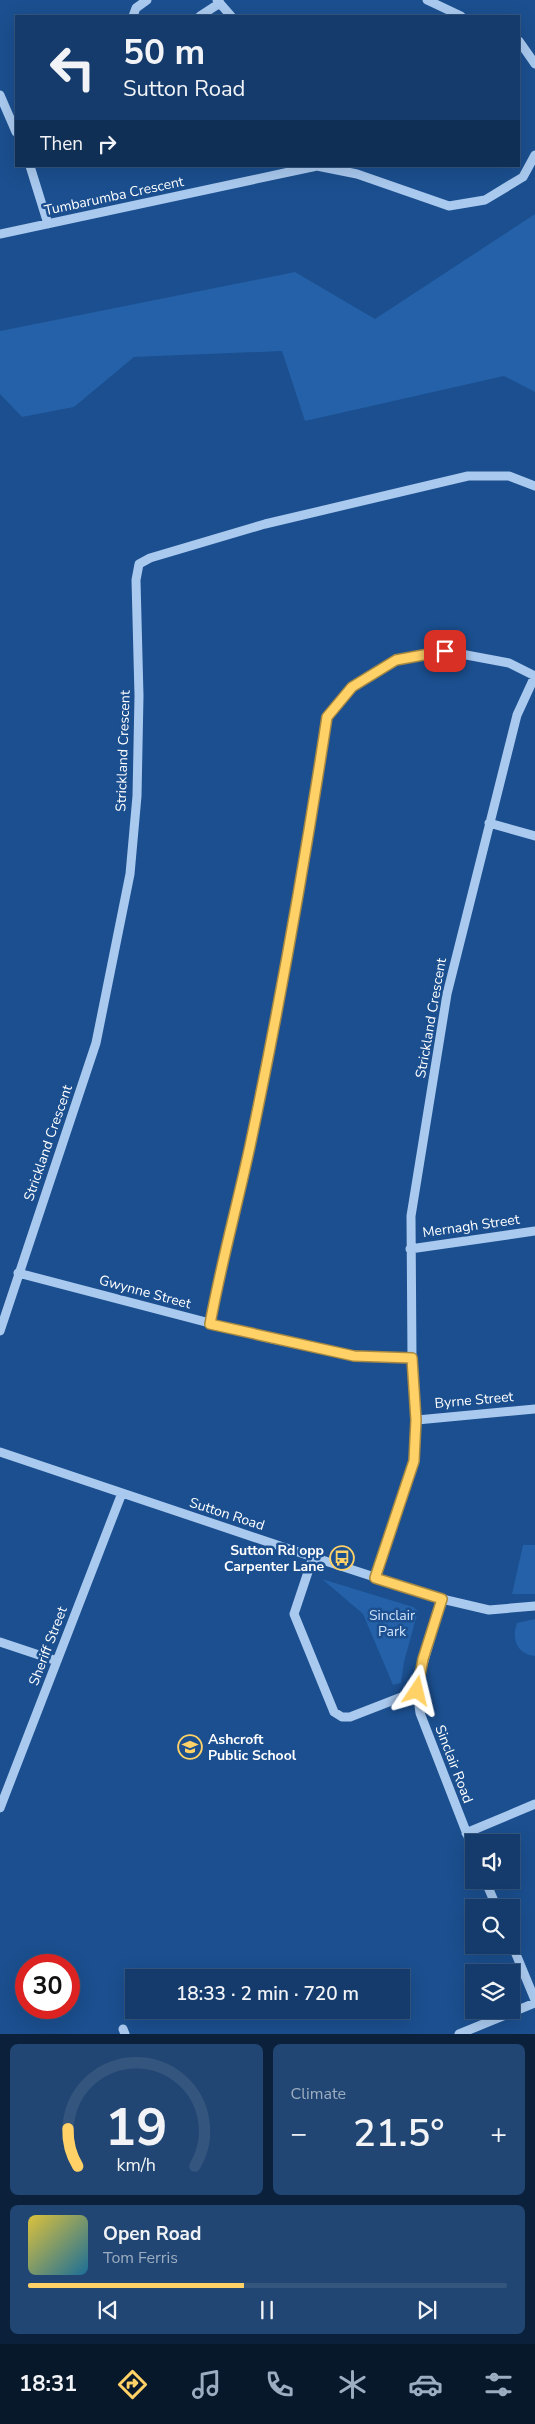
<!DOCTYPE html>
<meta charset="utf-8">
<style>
body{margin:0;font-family:"Nunito Sans",sans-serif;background:#214673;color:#f1f3f6;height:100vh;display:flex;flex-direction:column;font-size:19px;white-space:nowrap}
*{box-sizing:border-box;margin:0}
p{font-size:16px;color:#9dadc1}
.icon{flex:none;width:28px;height:28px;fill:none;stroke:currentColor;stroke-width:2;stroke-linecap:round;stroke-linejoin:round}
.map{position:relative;height:2034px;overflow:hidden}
.sheet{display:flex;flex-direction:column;gap:10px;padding:10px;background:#0b203b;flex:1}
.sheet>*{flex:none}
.guide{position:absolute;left:15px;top:15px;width:505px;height:152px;border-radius:0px;box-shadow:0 5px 20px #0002,0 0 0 1px #33557e;background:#143b6b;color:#f1f3f6;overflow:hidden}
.fabs{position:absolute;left:465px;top:1834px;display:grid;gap:10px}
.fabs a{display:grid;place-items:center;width:55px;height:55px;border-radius:0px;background:#143b6b;box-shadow:0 5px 20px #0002,0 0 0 1px #33557e;font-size:25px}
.speed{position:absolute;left:15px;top:1954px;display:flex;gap:10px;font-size:25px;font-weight:700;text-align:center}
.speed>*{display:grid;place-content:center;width:65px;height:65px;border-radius:50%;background:#143b6b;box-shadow:0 5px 20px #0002,0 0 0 1px #33557e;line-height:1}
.speed .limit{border:8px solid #d22;background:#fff;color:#111}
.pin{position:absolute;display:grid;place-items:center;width:42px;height:42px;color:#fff;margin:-21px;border-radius:10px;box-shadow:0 2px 8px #0006}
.me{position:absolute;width:55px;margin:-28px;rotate:10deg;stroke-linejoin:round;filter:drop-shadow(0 0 4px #0008)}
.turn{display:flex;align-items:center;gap:18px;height:105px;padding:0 25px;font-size:22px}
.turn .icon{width:65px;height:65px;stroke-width:2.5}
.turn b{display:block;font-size:35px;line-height:42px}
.then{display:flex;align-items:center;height:48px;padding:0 25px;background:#0003;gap:10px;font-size:19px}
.big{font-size:38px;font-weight:600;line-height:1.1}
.sheet .tile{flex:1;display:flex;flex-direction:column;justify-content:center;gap:8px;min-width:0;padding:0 18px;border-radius:8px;background:#214673}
.sheet .dial{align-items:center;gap:0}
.dial svg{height:130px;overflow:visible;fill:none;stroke:#33557e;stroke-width:7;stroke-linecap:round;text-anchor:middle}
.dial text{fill:#f1f3f6;stroke:none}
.song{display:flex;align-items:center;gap:15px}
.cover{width:60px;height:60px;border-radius:8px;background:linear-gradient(135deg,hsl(50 70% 55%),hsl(200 70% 35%))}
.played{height:5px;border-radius:2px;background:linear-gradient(90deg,#ffd166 45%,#33557e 45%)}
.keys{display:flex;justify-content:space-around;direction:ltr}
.heat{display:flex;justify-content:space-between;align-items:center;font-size:28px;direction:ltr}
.sheet .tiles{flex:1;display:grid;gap:10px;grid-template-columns:1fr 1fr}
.tile:last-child{grid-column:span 2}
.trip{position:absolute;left:125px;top:1969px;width:285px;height:50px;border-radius:0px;background:#143b6b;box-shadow:0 5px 20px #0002,0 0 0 1px #33557e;font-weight:600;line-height:50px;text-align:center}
.menu{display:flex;height:80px;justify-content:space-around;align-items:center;background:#08182b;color:#9dadc1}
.menu .icon{width:35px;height:35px}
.menu .selected{color:#ffd166}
.menu b{font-size:22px;color:#f1f3f6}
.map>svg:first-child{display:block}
.green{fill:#2461a8}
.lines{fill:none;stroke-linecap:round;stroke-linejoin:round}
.minor{stroke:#a9c9ee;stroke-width:9}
.route-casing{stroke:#a68842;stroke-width:12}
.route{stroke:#ffd166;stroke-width:9}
.labels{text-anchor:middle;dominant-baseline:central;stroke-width:5;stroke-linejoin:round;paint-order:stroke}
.street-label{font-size:14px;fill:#fff;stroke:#1b4f8f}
.poi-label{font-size:14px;font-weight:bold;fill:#fff;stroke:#1b4f8f;text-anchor:end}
.park-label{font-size:14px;fill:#cfe3fa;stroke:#1b4f8f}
</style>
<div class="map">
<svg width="535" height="2034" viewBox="0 0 535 2034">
<rect width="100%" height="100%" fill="#1b4f8f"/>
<!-- green -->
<path class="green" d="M535,214V392L504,376L305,421L282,351L134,357L74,407L22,417L0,394V331L295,272L375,319Z
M523,1545H535V1594H512Z
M322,1579L413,1607L418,1611L404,1662L401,1683L393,1685L363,1614Z
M535,1619V1656C517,1654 511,1639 517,1623Z"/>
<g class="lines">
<!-- minor -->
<path class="minor" d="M217,0L231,16
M427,0L461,16
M133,16L136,8L147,0
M200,16L220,3
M519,41L535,64
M0,95L16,132
M30,166L48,224
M0,234L317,166L357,174L449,206L485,200L523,177L535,155
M489,823L535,836
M410,1249L535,1231
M18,1273L263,1337L354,1356L412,1358
M210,1324C221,1264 237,1206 250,1146C281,1004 305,861 327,717L351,687L396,660L445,651L509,663L535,676
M0,1331L96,1043L130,874L137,796L139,696L136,580L139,564L150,558L265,524L468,476H509L535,486
M417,1420L535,1409
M0,1452L313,1557L442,1599L489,1610L535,1606
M313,1557L294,1614L334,1712L342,1717H350L417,1691
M375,1578L414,1461L417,1420L412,1358L411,1216L447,994L517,715L535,676
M442,1599L419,1678L417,1691L420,1713L474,1852
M0,1642L57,1661
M0,1808L122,1493
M466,1833L535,1804
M485,1880L497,1908
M511,1942L535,2000
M123,2029L125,2034
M459,2034L535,2003"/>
</g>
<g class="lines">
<!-- route casing -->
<g class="route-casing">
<path id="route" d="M417,1691L423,1659L442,1599L375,1578L414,1461L416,1420L412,1358L354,1356L210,1324C221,1264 237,1206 250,1146C280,1004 305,861 327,717L352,687L396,660L445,651"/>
</g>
<!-- route -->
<use href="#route" class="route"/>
</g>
<!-- icons -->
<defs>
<g id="bus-ring" transform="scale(1.25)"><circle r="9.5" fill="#1b4f8f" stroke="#ffd166" stroke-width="1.5"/><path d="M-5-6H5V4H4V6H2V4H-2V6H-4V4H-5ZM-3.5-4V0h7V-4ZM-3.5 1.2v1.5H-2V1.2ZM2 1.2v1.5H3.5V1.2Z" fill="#ffd166"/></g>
<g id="school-ring" transform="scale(1.25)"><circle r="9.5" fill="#1b4f8f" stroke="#ffd166" stroke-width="1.5"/><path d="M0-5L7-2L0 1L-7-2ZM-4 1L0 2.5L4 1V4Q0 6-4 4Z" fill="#ffd166"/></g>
</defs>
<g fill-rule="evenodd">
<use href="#bus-ring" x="342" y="1558"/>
<use href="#school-ring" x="190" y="1747"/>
</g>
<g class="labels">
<!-- street labels -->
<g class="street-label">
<text transform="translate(114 196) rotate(-12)">Tumbarumba Crescent</text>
<text transform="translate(123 751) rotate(-88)">Strickland Crescent</text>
<text transform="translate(431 1018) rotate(-80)">Strickland Crescent</text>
<text transform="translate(48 1143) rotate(-71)">Strickland Crescent</text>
<text transform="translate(471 1226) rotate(-8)">Mernagh Street</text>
<text transform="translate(145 1292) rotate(15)">Gwynne Street</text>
<text transform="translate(474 1400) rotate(-5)">Byrne Street</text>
<text transform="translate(227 1514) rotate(18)">Sutton Road</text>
<text transform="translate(48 1646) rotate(-69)">Sheriff Street</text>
<text transform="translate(454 1764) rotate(69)">Sinclair Road</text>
</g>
<!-- poi labels -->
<g class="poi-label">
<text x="324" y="1550">Sutton Rd opp<tspan x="324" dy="16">Carpenter Lane</tspan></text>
<text x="208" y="1739" text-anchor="start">Ashcroft<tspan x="208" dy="16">Public School</tspan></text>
</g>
<!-- park labels -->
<g class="park-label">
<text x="392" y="1615">Sinclair<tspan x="392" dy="16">Park</tspan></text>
</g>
</g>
</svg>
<div class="fabs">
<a><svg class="icon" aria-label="sound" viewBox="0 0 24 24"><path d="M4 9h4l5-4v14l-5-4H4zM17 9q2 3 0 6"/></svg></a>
<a><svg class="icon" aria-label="search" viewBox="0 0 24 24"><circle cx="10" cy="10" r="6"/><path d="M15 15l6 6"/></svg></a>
<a><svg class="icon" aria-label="layers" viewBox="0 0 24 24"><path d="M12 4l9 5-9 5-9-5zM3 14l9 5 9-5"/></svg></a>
</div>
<div class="speed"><div class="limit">30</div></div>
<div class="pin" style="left:445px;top:651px;background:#d93025"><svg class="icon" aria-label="arrive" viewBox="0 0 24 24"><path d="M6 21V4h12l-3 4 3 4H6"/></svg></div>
<svg class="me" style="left:417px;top:1691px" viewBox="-20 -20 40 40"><path d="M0-17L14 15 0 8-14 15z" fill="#ffd166" stroke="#fff" stroke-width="4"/></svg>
<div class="trip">18:33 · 2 min · 720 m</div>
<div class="guide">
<div class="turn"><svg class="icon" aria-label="left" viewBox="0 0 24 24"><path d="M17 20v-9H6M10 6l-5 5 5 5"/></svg><div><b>50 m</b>Sutton Road</div></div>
<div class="then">Then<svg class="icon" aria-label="right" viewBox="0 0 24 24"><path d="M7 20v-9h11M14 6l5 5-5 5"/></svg></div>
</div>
</div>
<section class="sheet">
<div class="tiles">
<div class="tile dial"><svg viewBox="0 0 100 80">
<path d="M14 69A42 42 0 1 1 86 69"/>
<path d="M14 69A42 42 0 0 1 8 46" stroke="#ffd166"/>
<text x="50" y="56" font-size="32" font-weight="700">19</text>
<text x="50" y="72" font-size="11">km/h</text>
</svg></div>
<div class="tile"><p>Climate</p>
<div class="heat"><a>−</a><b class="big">21.5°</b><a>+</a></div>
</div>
<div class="tile">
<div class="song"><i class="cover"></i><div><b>Open Road</b><p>Tom Ferris</p></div></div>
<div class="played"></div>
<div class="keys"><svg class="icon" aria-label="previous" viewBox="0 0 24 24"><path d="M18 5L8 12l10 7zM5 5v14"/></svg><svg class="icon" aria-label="pause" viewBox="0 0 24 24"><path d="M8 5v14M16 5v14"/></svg><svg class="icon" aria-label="next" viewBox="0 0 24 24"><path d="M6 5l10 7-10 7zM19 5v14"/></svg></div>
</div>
</div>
</section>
<nav class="menu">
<b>18:31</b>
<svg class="icon selected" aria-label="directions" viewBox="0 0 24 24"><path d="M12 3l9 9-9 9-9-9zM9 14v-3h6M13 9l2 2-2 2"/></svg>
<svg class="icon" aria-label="music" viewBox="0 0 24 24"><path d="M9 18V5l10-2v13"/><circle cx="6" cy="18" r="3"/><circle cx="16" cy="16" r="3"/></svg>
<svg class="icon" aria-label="phone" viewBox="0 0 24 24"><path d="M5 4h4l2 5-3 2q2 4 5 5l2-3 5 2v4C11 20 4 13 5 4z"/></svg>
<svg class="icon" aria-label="climate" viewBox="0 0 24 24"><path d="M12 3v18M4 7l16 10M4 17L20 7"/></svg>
<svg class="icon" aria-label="car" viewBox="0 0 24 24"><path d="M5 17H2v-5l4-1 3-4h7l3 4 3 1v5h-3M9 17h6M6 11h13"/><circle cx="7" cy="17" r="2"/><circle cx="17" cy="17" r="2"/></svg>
<svg class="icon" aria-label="filters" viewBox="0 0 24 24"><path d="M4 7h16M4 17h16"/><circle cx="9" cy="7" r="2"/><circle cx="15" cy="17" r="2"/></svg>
</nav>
